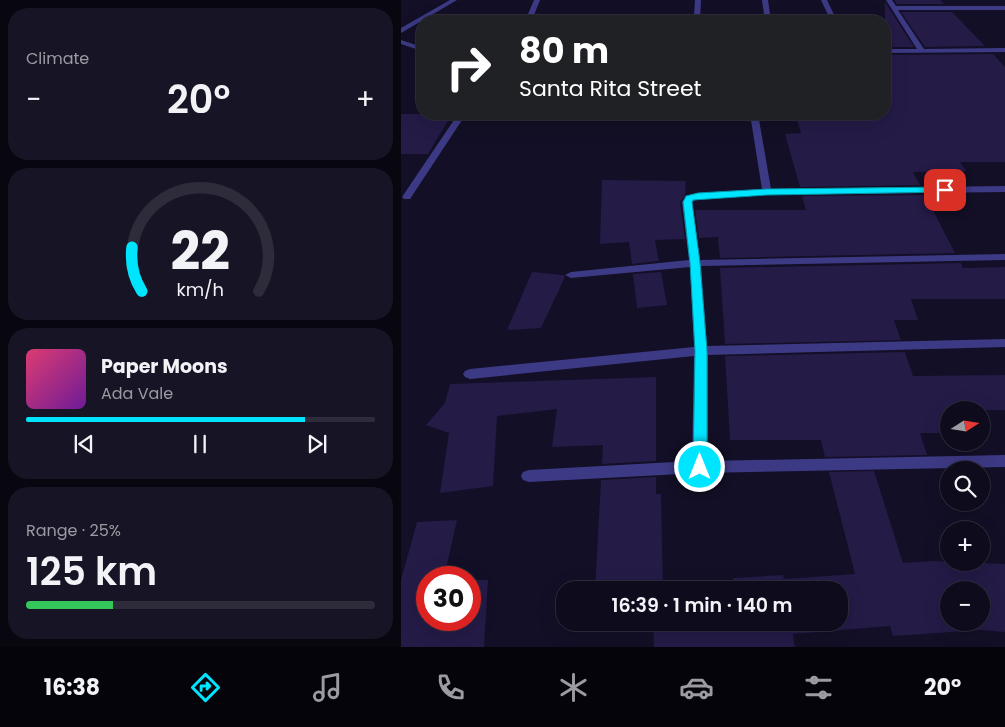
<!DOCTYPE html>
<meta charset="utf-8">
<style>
body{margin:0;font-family:Poppins,sans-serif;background:#171425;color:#f1f3f6;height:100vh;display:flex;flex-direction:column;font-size:19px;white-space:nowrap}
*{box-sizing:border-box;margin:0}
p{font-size:16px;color:#9b9ba3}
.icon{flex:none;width:28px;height:28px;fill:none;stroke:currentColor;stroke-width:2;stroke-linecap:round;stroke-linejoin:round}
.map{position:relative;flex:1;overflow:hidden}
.details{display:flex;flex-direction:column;gap:8px;padding:8px;background:#08060f;width:401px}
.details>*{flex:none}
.hud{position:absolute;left:15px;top:15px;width:475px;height:105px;border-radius:20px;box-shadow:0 5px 20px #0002,0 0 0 1px #2e2b3b;background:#202124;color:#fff;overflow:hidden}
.needle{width:32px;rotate:78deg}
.fabs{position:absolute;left:539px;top:401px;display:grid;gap:10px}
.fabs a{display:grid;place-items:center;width:50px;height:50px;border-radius:50%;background:#0e0b1c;box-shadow:0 5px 20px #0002,0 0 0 1px #2e2b3b;font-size:25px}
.speed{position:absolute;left:15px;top:566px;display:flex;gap:10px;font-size:25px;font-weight:700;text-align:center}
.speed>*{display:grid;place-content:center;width:65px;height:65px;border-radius:50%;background:#0e0b1c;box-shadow:0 5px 20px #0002,0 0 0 1px #2e2b3b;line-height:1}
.speed .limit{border:8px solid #d22;background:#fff;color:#111}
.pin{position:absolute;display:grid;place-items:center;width:42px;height:42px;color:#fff;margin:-21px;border-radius:10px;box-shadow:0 2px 8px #0006}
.me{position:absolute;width:55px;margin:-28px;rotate:0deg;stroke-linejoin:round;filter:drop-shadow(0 0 4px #0008)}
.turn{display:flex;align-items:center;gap:18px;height:105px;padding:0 20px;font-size:22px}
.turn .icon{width:65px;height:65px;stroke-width:2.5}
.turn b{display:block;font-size:35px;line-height:42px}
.big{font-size:38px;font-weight:600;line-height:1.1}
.details .widget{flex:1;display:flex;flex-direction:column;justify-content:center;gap:8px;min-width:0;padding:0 18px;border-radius:20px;background:#171425}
.details .dial{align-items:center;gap:0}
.dial svg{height:130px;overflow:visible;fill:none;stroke:#2e2b3b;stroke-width:7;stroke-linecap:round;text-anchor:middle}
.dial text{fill:#f1f3f6;stroke:none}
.song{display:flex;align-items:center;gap:15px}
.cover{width:60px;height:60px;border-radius:8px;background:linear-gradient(135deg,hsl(340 70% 55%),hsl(280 70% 35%))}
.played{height:5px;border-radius:2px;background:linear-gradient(90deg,#00e5ff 80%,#2e2b3b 80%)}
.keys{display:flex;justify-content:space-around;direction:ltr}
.heat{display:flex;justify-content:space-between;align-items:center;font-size:28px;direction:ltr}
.charge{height:8px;border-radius:4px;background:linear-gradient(90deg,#34c759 25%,#2e2b3b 0)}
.trip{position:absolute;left:155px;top:581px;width:292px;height:50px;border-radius:20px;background:#0e0b1c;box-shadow:0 5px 20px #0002,0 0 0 1px #2e2b3b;font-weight:600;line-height:50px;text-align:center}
.tab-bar{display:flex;height:80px;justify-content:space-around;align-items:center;background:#06040b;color:#9b9ba3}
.tab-bar .icon{width:35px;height:35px}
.tab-bar .selected{color:#00e5ff}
.tab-bar b{font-size:22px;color:#f1f3f6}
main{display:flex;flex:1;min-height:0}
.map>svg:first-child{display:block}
.building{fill:#241b47;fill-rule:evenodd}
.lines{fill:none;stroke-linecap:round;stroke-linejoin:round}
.minor{fill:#3d3a85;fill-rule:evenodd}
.route{fill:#00e5ff;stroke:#0095a6}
</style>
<main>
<section class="details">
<div class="widget"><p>Climate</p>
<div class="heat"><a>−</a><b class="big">20°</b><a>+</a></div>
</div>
<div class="widget dial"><svg viewBox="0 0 100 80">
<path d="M14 69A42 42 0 1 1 86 69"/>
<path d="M14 69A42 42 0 0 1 8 42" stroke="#00e5ff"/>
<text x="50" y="56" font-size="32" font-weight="700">22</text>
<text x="50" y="72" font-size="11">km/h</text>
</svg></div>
<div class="widget">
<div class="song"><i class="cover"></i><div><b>Paper Moons</b><p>Ada Vale</p></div></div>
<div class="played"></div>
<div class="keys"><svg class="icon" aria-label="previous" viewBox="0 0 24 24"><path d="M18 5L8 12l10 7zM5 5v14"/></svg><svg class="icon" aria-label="pause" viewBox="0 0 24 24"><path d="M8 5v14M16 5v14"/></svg><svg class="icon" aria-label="next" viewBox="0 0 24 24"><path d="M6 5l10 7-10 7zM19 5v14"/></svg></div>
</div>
<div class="widget"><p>Range · 25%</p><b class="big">125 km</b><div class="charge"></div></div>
</section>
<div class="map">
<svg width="604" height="647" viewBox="0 0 604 647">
<rect width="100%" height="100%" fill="#130f26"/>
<!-- building -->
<path class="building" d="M493,0H539L543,4H496Z
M484,2L513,47H484Z
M500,12H551L584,46L524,47Z
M592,54L604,67V162H559L565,171L512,172L519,185L399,187L384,134L400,133L396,119L441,118L439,114H484V55Z
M0,114H51L27,154H0Z
M201,180L285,181L284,196L279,202L284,239L254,240L258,261L231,264L228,242L199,244Z
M524,195L554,253L319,258L317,237L298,238L294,210H405L401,196Z
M560,263L562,268L604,267V299H510L517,320H493L500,340L324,344L319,268Z
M131,272L162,275L164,277L140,328L106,330Z
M260,272L266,305L236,308L232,274Z
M504,352L512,376L604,375V410H548V433H519L526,455L424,457L420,440H329L324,356Z
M255,377V461L201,464L202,445L151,447L156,409L96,416L92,486L39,493L48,433L25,425L44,403L49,384Z
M473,471L502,563L532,561L604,564V632L580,630L492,636L489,626L392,634L394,647H253L252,622H439V590H275L332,587V578L382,575L383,579L454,574L428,472ZM548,590H580V622H548Z
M255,477V494H260L262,590H194L200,480Z
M56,520L43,578H26V620H69V580H87L83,647H0V580L16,522Z"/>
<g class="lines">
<!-- minor -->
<path class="minor" d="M49,0H56L0,33V28Z
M133,0H139L133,15H293L294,0H300L299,21H293V19H131L130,21H124Z
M361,0H367L370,21H364Z
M420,0H426L436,21H430Z
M485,0H491L495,6H604V10H497L523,49L604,48V52L484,53V49H516Z
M0,40L21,47V51L0,44Z
M57,114H65L9,199H3L1,197Z
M349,114H357L370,189L604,186V192L366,195L297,199L291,202L299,260L604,254V260L300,266L306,346L604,339V347L307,355V461L604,455V467L299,473L128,482L122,480L120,476L122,472L128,470L291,461L293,356L69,379L64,377L62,374L64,371L69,369L293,347L289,267L170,278L164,275L170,272L288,260L281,202L286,196L297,193L361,189Z"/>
</g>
<!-- route -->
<path class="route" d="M544,187L549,190L547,192L366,195L292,200L291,202L299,263L306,351V467L304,471L299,473L294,471L292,467L294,351L289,263L282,202L285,196L297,193L366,189Z"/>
</svg>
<div class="fabs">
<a><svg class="needle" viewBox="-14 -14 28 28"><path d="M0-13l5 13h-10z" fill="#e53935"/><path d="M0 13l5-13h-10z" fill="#9b9ba3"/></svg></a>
<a><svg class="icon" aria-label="search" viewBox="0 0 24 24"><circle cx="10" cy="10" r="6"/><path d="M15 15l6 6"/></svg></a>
<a>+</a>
<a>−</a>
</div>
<div class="speed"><div class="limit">30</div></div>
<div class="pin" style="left:544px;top:190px;background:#d93025"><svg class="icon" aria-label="arrive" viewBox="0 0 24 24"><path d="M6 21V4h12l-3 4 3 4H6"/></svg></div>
<svg class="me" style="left:299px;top:467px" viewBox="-20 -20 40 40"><circle r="17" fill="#00e5ff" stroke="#fff" stroke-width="3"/><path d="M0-11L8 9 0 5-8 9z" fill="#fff"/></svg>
<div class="trip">16:39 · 1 min · 140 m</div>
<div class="hud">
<div class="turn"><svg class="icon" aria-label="right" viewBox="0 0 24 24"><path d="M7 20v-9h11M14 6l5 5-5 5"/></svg><div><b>80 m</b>Santa Rita Street</div></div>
</div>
</div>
</main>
<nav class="tab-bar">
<b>16:38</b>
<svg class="icon selected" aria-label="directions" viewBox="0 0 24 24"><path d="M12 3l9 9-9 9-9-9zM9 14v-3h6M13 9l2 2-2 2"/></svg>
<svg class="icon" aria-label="music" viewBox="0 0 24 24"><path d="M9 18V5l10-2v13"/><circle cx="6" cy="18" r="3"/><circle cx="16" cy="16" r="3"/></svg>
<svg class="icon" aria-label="phone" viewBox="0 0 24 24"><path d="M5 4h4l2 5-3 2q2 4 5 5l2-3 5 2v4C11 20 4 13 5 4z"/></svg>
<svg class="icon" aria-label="climate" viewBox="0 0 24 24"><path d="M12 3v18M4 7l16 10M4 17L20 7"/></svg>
<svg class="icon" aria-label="car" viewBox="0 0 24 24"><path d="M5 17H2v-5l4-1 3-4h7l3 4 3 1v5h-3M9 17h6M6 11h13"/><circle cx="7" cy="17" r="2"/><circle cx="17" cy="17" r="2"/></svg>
<svg class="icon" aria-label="filters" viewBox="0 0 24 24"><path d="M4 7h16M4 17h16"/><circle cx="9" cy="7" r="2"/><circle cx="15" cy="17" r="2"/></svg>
<b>20°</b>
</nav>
